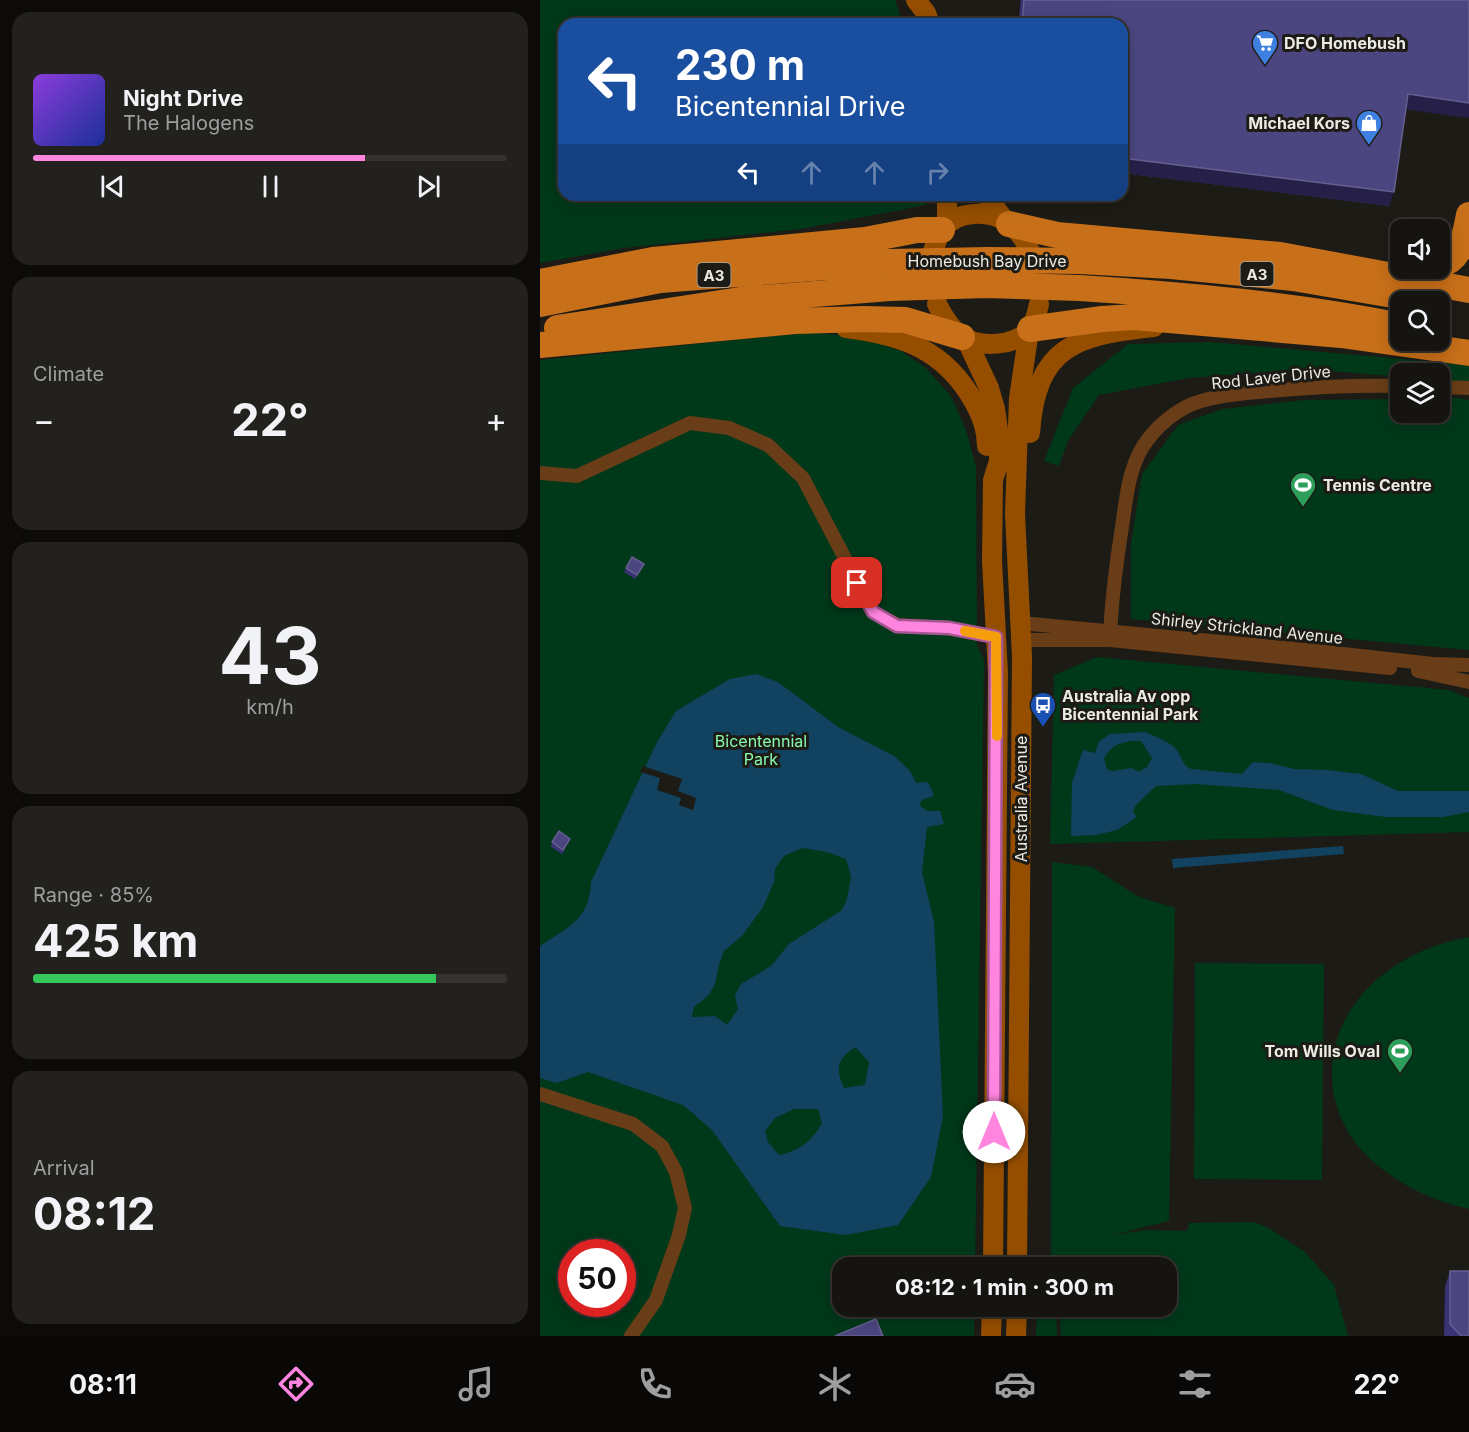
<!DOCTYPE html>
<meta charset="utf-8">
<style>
body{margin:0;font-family:Inter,sans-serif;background:#23211e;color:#f1f3f6;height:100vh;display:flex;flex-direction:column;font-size:22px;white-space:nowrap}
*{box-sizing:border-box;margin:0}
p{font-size:20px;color:#9e9e9f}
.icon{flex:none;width:33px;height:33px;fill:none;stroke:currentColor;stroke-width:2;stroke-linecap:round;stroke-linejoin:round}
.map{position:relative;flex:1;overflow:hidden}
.sheet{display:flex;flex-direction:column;gap:12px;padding:12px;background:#0c0b09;width:540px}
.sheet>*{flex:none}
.banner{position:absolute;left:18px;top:18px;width:570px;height:183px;border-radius:18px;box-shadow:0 3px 15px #0003,0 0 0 2px #353330;background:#1a4fa0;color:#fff;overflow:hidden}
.buttons{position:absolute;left:850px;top:219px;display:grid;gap:12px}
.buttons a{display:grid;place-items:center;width:60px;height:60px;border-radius:12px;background:#161410;box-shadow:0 3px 15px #0003,0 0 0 2px #353330;font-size:30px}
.speed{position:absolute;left:18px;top:1239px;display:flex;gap:12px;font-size:30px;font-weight:700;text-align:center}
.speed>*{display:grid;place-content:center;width:78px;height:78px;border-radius:50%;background:#161410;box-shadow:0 3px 15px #0003,0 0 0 2px #353330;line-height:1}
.speed .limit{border:9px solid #d22;background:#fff;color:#111}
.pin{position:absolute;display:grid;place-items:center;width:51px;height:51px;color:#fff;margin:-26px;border-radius:12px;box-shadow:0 3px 9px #0006}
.me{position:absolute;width:66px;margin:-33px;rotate:0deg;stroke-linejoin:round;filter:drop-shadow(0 0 4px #0008)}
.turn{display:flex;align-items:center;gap:21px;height:126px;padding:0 18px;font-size:27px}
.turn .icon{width:78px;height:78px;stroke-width:2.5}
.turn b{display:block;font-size:42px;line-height:51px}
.lanes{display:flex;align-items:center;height:57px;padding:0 18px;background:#0003;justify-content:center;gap:30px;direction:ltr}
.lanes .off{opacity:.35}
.big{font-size:45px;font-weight:700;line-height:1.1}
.sheet .card{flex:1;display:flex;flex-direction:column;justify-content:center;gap:9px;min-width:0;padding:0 21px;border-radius:18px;background:#23211e}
.sheet .dial{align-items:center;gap:0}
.dial b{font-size:78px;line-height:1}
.song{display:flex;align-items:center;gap:18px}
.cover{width:72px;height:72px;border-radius:9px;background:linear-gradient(135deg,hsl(270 70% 55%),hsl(230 70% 35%))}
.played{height:6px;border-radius:3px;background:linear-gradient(90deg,#ff85df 70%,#353330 70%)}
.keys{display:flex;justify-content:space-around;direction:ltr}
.heat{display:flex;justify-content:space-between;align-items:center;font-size:33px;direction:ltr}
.charge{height:9px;border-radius:4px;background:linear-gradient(90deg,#34c759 85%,#353330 0)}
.trip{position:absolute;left:292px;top:1257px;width:345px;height:60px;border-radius:18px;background:#161410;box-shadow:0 3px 15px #0003,0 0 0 2px #353330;font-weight:700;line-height:60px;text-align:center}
.tabs{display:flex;height:96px;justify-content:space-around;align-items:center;background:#090806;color:#9e9e9f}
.tabs .icon{width:42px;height:42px}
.tabs .active{color:#ff85df}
.tabs b{font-size:27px;color:#f1f3f6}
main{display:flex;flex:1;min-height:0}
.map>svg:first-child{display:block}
.green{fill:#00381a;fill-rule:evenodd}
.water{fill:#11425f;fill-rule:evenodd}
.pier{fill:#1d1b15}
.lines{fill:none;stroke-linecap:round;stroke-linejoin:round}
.street{stroke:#693d17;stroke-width:14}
.secondary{stroke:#954e00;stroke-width:20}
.highway{stroke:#c76f19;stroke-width:26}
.highway-bridge{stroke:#c76f19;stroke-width:26}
.wall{fill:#393274}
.shaded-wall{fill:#262049}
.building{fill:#4c4680;stroke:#655f90;stroke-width:1.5}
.route-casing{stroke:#a65691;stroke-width:15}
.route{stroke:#ff85df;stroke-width:10}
.slow{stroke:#f59e0b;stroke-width:10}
.labels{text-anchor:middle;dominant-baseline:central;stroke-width:6;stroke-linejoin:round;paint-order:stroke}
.shield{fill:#1d1b15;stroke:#adaca7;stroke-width:1.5}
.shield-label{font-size:15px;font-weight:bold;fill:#ebeae5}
.poi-label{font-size:16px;font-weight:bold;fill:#ebeae5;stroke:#1d1b15;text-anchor:start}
.street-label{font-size:16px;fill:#ebeae5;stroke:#1d1b15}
.park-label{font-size:16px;fill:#89faae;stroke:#1d1b15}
</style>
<main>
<section class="sheet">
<div class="card">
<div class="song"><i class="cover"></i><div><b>Night Drive</b><p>The Halogens</p></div></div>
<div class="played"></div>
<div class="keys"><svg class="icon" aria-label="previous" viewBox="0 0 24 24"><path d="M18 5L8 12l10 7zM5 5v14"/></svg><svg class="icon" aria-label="pause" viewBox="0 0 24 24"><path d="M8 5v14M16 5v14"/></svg><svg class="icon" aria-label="next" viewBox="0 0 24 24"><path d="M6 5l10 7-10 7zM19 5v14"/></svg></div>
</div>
<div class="card"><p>Climate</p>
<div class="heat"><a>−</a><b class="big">22°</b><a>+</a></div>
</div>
<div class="card dial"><b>43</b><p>km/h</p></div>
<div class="card"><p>Range · 85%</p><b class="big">425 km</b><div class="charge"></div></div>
<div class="card"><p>Arrival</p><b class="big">08:12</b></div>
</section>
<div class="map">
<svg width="929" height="1336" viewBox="0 0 929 1336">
<rect width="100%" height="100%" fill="#1d1b15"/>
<!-- green -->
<path class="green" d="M0,0H355L363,24H24V195H386V205L261,229L84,248L0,263Z
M274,332L327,339L361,351L386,368L411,396L426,430L436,467L437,646L444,659L435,1267L303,1268V1306L434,1307V1336H0V360ZM32,1252H82V1304H32Z
M671,342L929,365V383L900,380V374H861V377L765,369L649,378L559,395L528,441L519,466L504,461L533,388L588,344Z
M900,398H918L929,400V650L591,619V543L602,474L638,425L682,409L764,400L861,399V412H900Z
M557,657L909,690L929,698V832L510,844L514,675Z
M512,862L552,867L599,897L635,908L629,1221L573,1235L607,1230L647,1231L649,1223L713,1222L727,1227L764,1251L794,1285L808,1336H521L519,1307L627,1306V1268L523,1267L526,1259L511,1267Z
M929,937V1209C894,1201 863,1187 836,1164C779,1117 778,1038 829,987C856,960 891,944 929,937Z
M655,963L784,964L782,1180L654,1179Z
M497,1307H516L517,1336H496Z"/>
<!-- water -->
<path class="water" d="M216,674L238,682L298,727L354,756L370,771L376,783L388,782L394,796L381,800L380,806L387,811H400L404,824L387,827L382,872L394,922L403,1116L391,1177L358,1225L306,1235L240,1226L172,1130L143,1105L48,1072L17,1083L0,1078V946C28,927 50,919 51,882L117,742L136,711L190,679ZM262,848L287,852L306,859L311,877L307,899L302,910L249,944L231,966L201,984L195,995L198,1009L187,1025L175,1016L152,1017L154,1007L169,995L175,984L179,964L184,951L202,936L223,907L234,882L235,869L244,856ZM315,1047L329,1062L325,1085L304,1088C295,1067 297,1060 315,1047ZM254,1109H278L282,1123C272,1141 260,1151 239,1155L228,1142L225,1131L235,1118Z
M605,732C614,736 629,741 636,749C642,756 641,764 651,769L702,774L713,762L730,763L754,769L786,770L821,774L858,791H929V812L903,817H846L793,810L739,790L655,784L616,786L595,806L593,812L597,817L577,830L556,835L531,836L532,783L543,750L555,753L559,742L570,734ZM591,741H601L612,758L607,767L599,772L591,768L572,771L567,769L564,759C570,746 577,744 591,741Z
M803,846L804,854L633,868L632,859Z"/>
<!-- pier -->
<path class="pier" d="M103,766L142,779L138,791L156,798L153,810L139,805L141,798L117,790L120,778L100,772Z"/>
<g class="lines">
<!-- street -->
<path class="street" d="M900,387L929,388
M0,473L37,476L150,423L189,428L228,445L263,478L333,612L357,625L409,628L456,637
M481,623L776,651L893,664L929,665
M482,640H570L850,668
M570,640C571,603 576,565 582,527C586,500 588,472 602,448C615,427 637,408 661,401C683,394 707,393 729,391C773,387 817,385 861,386
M878,671L929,682
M0,1094L93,1124L122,1146L136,1172L145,1208L139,1235L116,1300L91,1336"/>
<!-- secondary -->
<path class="secondary" d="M376,0L386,13L390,24
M407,195V225
M446,195L465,221
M393,251C396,244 398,235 403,229C417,210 450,210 468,223C478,230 484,239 489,249
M397,304C403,316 411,330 423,337C440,348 475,346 489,330C495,324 497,312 499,304
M306,328C363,335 405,350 434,402C442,416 447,430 447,446
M426,339L449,388L455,409L459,436V461L453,480L452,561L458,673L453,1268
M490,433C496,346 536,335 614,327
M477,1268L482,657L475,514L479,398L489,331
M451,1336L452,1306
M476,1336L477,1306"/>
<!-- highway -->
<path class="highway" d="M469,224L517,235L740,255L929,290
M540,261L631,266L753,278L894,302
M900,265C922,260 925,234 929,215
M0,282L113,260L325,240L377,230H402
M539,288C647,295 755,305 861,326
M0,304L120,280L350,262
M17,328L200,300L350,288
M490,329L562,319L594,317L801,335L929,353
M0,345L255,321L324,319L365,320L422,337"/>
<!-- highway-bridge -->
<path class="highway-bridge" d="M350,262L448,260L540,261
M350,288L446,285L539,288"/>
</g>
<!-- wall -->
<path class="wall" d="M481,0H929L866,109L849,206L582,173V24H478Z
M104,564L95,579L84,572L86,568Z
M30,839L22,854L11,847L12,842Z
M910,1271L929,1336H904L905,1287Z"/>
<!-- shaded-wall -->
<path class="shaded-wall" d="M868,94L929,103V118L863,109Z
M582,158L854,192L849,206L582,173Z"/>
<!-- building -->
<path class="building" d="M484,0H929V103L868,94L854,192L582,158V24H482Z
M92,557L104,564L97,575L86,568Z
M19,831L30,839L23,850L12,842Z
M910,1271H929V1336H921L910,1324Z
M336,1319L343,1336H295Z"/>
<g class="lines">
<!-- route casing -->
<g class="route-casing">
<path id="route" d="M317,583L333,612L357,626L409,628L456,637L454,1132"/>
</g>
<!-- route -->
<use href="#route" class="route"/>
<!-- slow -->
<path class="slow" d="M425,631L456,637L457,736"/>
</g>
<!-- icons -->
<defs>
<g id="supermarket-pin" transform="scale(1.35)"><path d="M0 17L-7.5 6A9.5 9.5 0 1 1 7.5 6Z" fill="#3f7fe0" stroke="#1d1b15"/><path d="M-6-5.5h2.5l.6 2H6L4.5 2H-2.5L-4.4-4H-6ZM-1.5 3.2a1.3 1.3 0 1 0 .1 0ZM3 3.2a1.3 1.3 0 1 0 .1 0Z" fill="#fff"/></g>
<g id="shop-pin" transform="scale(1.35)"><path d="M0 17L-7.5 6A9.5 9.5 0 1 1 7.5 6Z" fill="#3f7fe0" stroke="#1d1b15"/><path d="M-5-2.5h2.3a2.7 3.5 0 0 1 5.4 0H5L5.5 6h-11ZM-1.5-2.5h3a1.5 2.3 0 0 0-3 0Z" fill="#fff"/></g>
<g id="stadium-pin" transform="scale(1.35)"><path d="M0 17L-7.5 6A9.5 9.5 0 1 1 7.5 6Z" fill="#2e9e5b" stroke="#1d1b15"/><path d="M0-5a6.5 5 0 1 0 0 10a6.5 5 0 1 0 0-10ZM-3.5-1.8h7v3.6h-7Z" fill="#fff"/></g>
<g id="bus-pin" transform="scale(1.35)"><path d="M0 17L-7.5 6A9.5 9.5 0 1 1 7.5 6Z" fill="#1a4fb4" stroke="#1d1b15"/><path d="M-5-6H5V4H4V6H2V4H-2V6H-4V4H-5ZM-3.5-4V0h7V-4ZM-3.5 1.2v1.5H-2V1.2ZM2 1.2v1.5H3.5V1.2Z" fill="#fff"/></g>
</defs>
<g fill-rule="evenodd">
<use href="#supermarket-pin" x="725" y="43"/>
<use href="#shop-pin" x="829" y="123"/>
<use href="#stadium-pin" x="763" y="485"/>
<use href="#bus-pin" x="503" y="705"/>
<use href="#stadium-pin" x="860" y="1051"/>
</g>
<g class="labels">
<!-- shield labels -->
<g class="shield">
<rect x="700.5" y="262" width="33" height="24" rx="4.5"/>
<rect x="157.5" y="263" width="33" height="24" rx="4.5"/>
</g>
<g class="shield-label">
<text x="717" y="274">A3</text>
<text x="174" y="275">A3</text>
</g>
<!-- poi labels -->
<g class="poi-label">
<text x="744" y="43">DFO Homebush</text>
<text x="810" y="123" text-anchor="end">Michael Kors</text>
<text x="783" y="485">Tennis Centre</text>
<text x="522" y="696">Australia Av opp<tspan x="522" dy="18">Bicentennial Park</tspan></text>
<text x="840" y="1051" text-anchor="end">Tom Wills Oval</text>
</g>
<!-- street labels -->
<g class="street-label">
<text x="447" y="261">Homebush Bay Drive</text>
<text transform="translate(731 377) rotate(-6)">Rod Laver Drive</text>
<text transform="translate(707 628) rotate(6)">Shirley Strickland Avenue</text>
<text transform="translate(481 799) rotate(-90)">Australia Avenue</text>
</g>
<!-- park labels -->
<g class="park-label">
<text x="221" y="741">Bicentennial<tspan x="221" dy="18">Park</tspan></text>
</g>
</g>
</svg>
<div class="buttons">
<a><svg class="icon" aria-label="sound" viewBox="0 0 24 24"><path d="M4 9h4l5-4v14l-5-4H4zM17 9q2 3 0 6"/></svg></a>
<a><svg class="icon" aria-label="search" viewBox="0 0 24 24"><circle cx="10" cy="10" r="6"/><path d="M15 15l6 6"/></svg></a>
<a><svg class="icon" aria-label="layers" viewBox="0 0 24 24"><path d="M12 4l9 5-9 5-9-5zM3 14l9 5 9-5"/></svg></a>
</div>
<div class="speed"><div class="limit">50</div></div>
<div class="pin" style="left:317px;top:583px;background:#d93025"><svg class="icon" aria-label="arrive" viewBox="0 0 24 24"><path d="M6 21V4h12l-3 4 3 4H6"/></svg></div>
<svg class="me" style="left:454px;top:1132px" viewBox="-20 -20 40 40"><circle r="19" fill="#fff"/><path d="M0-13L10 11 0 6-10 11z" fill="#ff85df"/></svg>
<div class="trip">08:12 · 1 min · 300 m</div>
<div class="banner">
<div class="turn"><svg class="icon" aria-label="left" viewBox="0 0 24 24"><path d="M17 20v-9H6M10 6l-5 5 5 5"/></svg><div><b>230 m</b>Bicentennial Drive</div></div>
<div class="lanes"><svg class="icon" aria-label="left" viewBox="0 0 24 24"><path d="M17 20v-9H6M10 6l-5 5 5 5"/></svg><svg class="icon off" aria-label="ahead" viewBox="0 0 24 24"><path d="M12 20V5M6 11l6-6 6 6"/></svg><svg class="icon off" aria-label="ahead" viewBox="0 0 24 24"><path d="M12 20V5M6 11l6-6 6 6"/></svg><svg class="icon off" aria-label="right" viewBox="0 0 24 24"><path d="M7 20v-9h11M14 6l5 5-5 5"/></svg></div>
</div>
</div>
</main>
<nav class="tabs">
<b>08:11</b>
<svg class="icon active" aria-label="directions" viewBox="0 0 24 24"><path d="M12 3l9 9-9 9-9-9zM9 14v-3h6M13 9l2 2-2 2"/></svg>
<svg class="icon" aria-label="music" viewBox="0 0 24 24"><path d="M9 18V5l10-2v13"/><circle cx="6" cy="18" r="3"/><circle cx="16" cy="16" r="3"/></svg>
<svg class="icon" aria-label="phone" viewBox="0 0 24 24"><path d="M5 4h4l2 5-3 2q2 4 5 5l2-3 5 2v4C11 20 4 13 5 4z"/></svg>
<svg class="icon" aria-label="climate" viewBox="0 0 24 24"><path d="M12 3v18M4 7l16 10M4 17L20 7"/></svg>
<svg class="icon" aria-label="car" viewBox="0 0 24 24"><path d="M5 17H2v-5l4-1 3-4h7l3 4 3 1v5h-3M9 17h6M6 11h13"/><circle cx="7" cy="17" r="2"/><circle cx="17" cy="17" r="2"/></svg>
<svg class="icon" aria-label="filters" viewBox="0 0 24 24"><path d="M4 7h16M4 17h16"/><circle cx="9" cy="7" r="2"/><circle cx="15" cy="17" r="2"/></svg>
<b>22°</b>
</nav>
